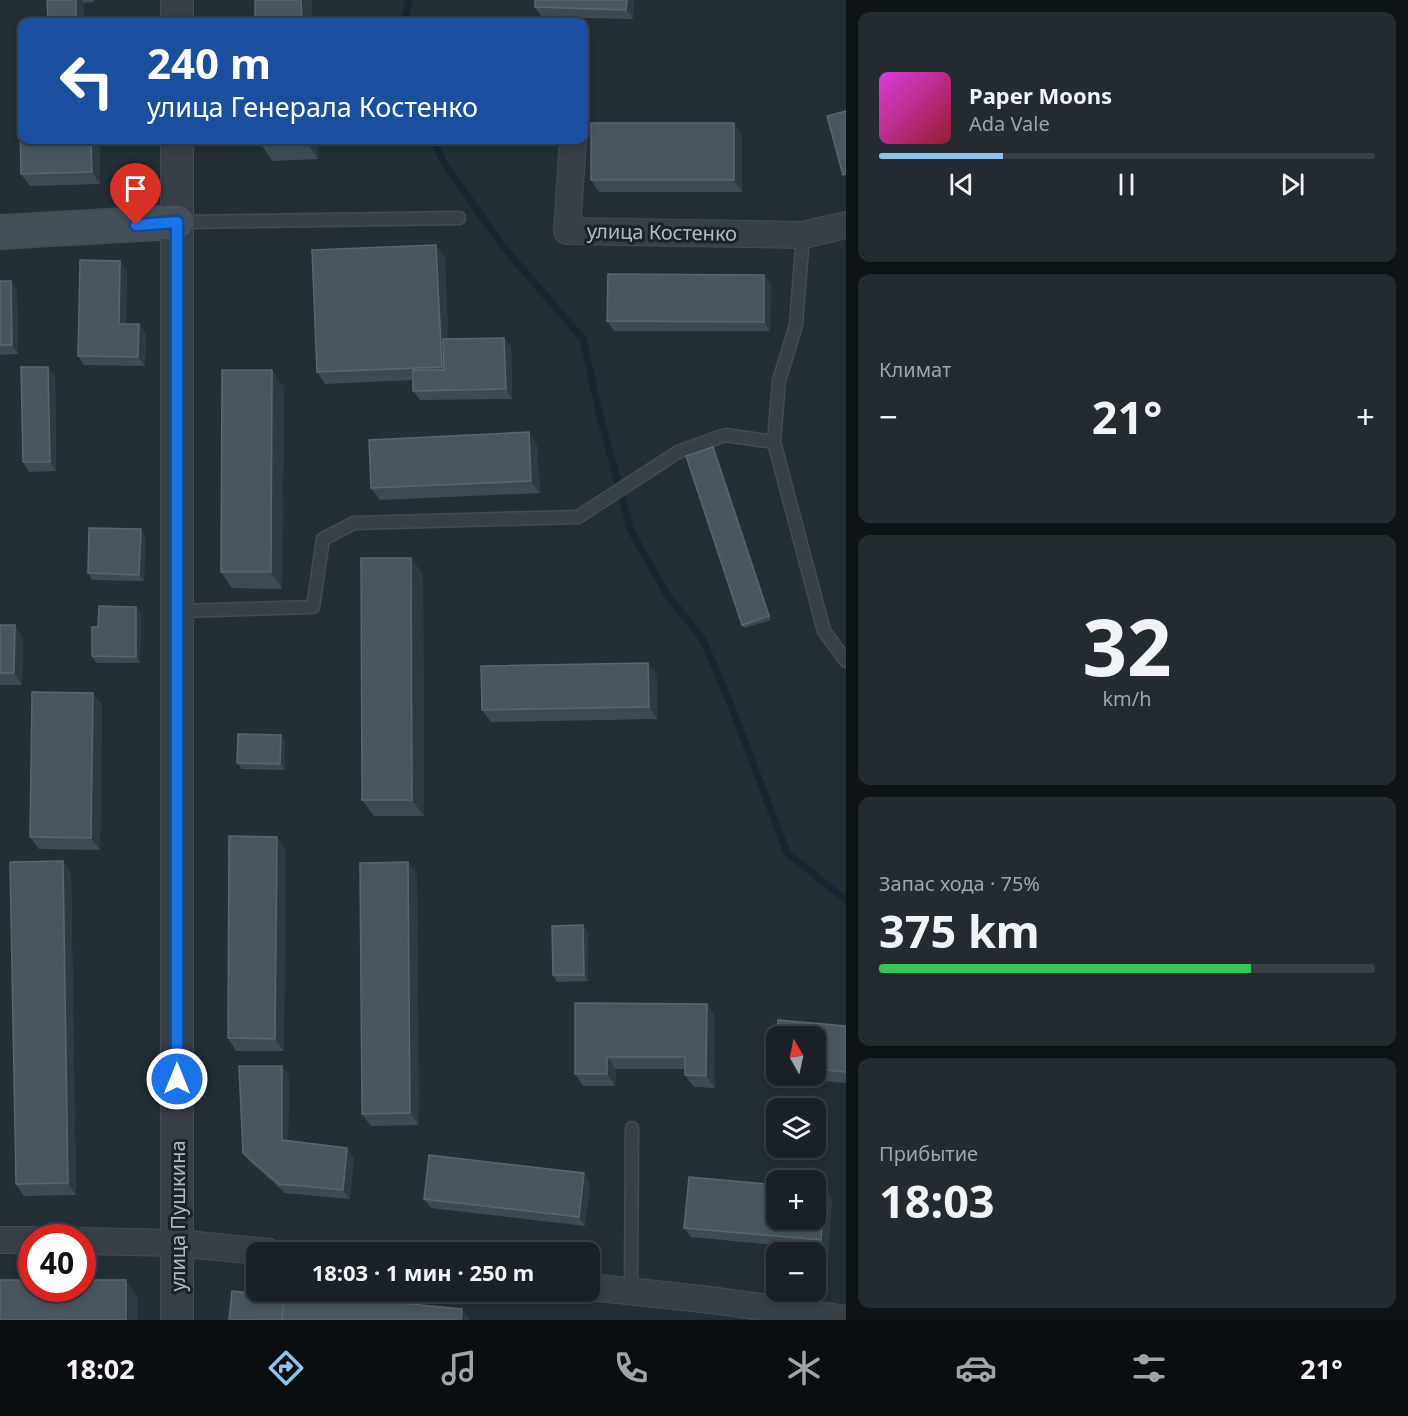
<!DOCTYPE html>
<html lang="ru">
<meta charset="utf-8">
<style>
body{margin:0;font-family:"Noto Sans",sans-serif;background:#232a30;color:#f1f3f6;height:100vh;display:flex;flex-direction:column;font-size:22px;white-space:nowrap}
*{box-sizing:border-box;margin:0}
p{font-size:20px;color:#9fa4a8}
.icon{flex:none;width:33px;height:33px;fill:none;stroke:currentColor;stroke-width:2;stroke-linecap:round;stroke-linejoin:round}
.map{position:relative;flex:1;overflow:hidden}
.sheet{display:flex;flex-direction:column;gap:12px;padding:12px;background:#0e1316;width:562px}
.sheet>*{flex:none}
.guide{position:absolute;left:18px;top:18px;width:570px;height:126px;border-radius:12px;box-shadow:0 3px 9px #0003,0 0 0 2px #383f45;background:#1a4fa0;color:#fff;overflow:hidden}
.needle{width:39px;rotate:351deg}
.buttons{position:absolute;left:766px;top:1026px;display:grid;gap:12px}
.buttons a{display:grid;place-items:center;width:60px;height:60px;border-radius:12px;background:#1a2228;box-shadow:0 3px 9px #0003,0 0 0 2px #383f45;font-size:30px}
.speed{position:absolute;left:18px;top:1224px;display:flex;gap:12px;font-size:30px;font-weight:700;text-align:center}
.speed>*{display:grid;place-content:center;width:78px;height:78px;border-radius:50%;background:#1a2228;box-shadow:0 3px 9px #0003,0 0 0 2px #383f45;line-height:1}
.speed .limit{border:9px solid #d22;background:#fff;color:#111}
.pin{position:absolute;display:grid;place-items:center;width:51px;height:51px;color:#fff;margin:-62px -26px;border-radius:50% 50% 50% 0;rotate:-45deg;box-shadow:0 0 6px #0007}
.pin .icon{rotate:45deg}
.me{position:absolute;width:66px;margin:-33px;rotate:0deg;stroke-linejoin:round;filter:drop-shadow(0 0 4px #0008)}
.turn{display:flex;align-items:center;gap:21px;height:126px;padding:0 30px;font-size:27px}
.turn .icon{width:78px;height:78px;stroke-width:2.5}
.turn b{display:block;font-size:42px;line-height:51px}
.big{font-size:45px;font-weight:700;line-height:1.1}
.sheet .widget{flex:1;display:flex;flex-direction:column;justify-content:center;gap:9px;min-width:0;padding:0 21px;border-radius:12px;background:#232a30}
.sheet .dial{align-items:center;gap:0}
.dial b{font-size:78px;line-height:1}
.song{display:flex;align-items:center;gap:18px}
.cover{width:72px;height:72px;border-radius:9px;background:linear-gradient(135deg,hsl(300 70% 55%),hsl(350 70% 35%))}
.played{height:6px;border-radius:3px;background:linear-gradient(90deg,#8dc2ea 25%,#383f45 25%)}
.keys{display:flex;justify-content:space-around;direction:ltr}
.heat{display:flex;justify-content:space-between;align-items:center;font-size:33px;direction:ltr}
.charge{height:9px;border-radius:4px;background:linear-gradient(90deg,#34c759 75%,#383f45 0)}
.trip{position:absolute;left:246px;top:1242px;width:354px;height:60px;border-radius:12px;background:#1a2228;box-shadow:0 3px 9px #0003,0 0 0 2px #383f45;font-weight:700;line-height:60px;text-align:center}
.dock{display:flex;height:96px;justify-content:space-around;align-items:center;background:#0a0e10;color:#9fa4a8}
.dock .icon{width:42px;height:42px}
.dock .active{color:#8dc2ea}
.dock b{font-size:27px;color:#f1f3f6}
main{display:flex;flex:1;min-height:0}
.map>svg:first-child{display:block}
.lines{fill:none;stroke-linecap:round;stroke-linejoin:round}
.stream{stroke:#182631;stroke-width:7}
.service-casing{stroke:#424b52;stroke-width:15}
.minor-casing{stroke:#424b52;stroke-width:28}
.tertiary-casing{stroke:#424b52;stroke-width:34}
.secondary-casing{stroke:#424b52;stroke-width:36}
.service{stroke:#363f45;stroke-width:12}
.minor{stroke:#363f45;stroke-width:26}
.tertiary{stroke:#363f45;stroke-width:32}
.secondary{stroke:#444f58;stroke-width:33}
.wall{fill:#3e4a53}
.shaded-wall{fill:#2e3a42}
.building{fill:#4a565f;stroke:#5a666f;stroke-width:1.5}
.route-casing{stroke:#114b97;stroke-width:15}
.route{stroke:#1a73e8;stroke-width:10}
.labels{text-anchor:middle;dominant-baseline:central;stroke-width:6;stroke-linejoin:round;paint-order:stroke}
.street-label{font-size:20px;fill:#b0bac2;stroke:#1b242a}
</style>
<main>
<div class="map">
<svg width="846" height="1320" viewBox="0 0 846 1320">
<rect width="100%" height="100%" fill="#232e35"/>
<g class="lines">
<!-- stream -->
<path class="stream" d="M404,22L409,0
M433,140L445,164L501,244L583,339L600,416L631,531L666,593L703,640L731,705L787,853L846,900"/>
<!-- service casing -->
<g class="service-casing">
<path id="service" d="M179,222L459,218
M803,235L796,325L779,381L774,442L824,631L846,661
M177,611L313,607L323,539L354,523L578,517L678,452L725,435L774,442
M631,1292L632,1128"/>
</g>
<!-- minor casing -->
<g class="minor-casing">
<path id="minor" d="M573,140L567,231L803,235L846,225
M0,1240H32
M82,1241L177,1243L268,1252
M590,1287L711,1300L846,1319"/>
</g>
<!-- tertiary casing -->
<g class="tertiary-casing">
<path id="tertiary" d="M177,0V22
M177,1320V140"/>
</g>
<!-- secondary casing -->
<g class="secondary-casing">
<path id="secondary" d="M0,232L177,222"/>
</g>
<!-- service -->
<use href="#service" class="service"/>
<!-- minor -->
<use href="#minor" class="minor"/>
<!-- tertiary -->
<use href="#tertiary" class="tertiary"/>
<!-- secondary -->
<use href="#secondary" class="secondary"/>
</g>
<!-- wall -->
<path class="wall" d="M27,0H94V2L84,3L47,0Z
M634,0L633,19L542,17L535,7Z
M734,123L742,135V192H599L591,180Z
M99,140L100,184L30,186L21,174Z
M317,140L318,159L272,161L261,144Z
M445,257L448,339L511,347L512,399L420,400L413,391V380L325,384L317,372Z
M120,261L127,271L126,324H139L146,334L145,366L84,365L78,356Z
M0,281L17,291L18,354L0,355Z
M771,284L770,331H614L607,321Z
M55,376L56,471L29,472L23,462Z
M284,387L282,589L232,588L221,572Z
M537,445L540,493L380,500L371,488Z
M715,451L771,620L744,628L742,625Z
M145,536L144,581L92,580L88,573Z
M423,574L424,816H374L362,800Z
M136,607L141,613L140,663H96L92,656L98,627Z
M0,625L23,638L22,685H0Z
M657,675V719L491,722L482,710Z
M93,693L102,705L100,850L39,849L30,837Z
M285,741V770L242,769L237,763Z
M277,837L285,849L284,1051H236L228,1038Z
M63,861L71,873L76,1195L24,1196L16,1184Z
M408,862L417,874L419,1125L371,1126L362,1114Z
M588,932V981L557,982L553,975Z
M575,1003L715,1016V1088L694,1087L685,1075V1069H616L615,1086H583L575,1074Z
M778,1020L846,1026V1083L782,1077L781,1076H816V1036H777V1070L774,1065Z
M289,1076L288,1141L354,1158L350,1199L285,1193L250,1162L243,1153Z
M590,1183L585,1226L431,1208L424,1199Z
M825,1189L832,1199L828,1250L691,1237L684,1228Z"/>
<!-- shaded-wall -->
<path class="shaded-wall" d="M76,0H82L84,3V22H76Z
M301,0H312V22H302Z
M627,0H634L633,19L626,10Z
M734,123L742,135V192L734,180Z
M91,140H99L100,184L92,172Z
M306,140H317L318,159L306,142Z
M436,245L445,257L450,379L442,367Z
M120,261L127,271L126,333L119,324Z
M764,275L771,284L770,331L764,322Z
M11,281L17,291L18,354L12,345Z
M139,324L146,334L145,366L138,357Z
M504,338L511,347L512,399L506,389Z
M48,367L55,376L56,471L50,462Z
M272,370L284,387L282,589L271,572Z
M529,432L537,445L540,493L531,481Z
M713,447L715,451L771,620L769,616Z
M141,529L145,536L144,581L139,575Z
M411,558L423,574L424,816L412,800Z
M136,607L141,613L140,663L136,657Z
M15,625L23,638L22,685L14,673Z
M648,663L657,675V719L649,707Z
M93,693L102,705L100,850L91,838Z
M281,735L285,741V770L280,764Z
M277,837L285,849L284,1051L275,1039Z
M63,861L71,873L76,1195L68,1183Z
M408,862L417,874L419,1125L410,1113Z
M583,925L588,932V981L584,975Z
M707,1004L715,1016V1088L706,1076Z
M607,1057L616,1069L615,1086L607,1074Z
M282,1066L289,1076L288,1150L282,1140Z
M347,1148L354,1158L350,1199L343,1190Z
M584,1173L590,1183L585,1226L579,1217Z
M825,1189L832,1199L828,1250L821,1240Z
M126,1280L138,1297V1320H126Z
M462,1309L470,1320H461Z"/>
<!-- building -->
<path class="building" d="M47,0H76V22H48Z
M255,0H301L302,22H255Z
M535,0H627L626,10L535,7Z
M846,111V174L843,175L827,116Z
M591,123H734V180H591Z
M20,124H22V140H91L92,172L21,174Z
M260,140H306V142L261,144Z
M436,245L442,367L317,372L312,250Z
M80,260L120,261L119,324H139L138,357L78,356Z
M608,274L764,275V322L607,321Z
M0,281H11L12,345H0Z
M504,338L506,389L413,391V370H444L443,339Z
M21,367H48L50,462H23Z
M222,370H272L271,572H221Z
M529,432L531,481L371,488L369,440Z
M713,447L769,616L742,625L686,456Z
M89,528L141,529L139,575L88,573Z
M361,558H411L412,800H362Z
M99,606L136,607V657L92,656V627H98Z
M0,625H15L14,673H0Z
M648,663L649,707L482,710L481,666Z
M32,692L93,693L91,838L30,837Z
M238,734L281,735L280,764L237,763Z
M229,836L277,837L275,1039L228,1038Z
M63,861L68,1183L16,1184L10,862Z
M408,862L410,1113L362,1114L360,863Z
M583,925L584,975H553L552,926Z
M575,1003L707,1004L706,1076L685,1075V1057H607V1074H575Z
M778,1020L846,1026V1072L816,1069V1036H777V1065H774Z
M239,1066H282V1140L347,1148L343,1190L279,1184L243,1153Z
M429,1155L584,1173L579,1217L424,1199Z
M689,1177L777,1185V1220H816V1189H825L821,1240L684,1228Z
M0,1280H32V1288H82V1280H126V1320H0Z
M232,1291L284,1296L282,1320H229Z
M285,1292L462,1309L461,1320H282Z"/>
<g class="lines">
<!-- route casing -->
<g class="route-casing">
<path id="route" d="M136,225L177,222V1079"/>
</g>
<!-- route -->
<use href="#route" class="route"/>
</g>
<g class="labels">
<!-- street labels -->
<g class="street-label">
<text transform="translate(662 232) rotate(1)">улица Костенко</text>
<text transform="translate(177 1216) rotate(-90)">улица Пушкина</text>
</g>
</g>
</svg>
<div class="buttons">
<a><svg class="needle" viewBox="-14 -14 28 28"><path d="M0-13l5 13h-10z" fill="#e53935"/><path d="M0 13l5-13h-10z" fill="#9fa4a8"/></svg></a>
<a><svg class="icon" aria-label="layers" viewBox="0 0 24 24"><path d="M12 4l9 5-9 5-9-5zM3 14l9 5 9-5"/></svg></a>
<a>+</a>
<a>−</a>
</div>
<div class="speed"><div class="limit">40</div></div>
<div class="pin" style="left:136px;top:225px;background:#d93025"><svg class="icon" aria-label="arrive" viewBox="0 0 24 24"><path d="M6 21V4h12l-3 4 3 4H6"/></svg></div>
<svg class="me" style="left:177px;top:1079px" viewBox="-20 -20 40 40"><circle r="17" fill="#1a73e8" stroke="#fff" stroke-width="3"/><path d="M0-11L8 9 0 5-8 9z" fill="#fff"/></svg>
<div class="trip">18:03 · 1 мин · 250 m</div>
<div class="guide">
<div class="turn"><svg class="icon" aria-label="left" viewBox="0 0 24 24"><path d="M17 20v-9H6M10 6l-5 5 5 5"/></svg><div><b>240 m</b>улица Генерала Костенко</div></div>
</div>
</div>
<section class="sheet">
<div class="widget">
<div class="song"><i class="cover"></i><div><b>Paper Moons</b><p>Ada Vale</p></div></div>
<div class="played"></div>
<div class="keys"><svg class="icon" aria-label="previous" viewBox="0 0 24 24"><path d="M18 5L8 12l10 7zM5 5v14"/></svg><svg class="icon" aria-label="pause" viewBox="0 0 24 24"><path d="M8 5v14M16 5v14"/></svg><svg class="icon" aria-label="next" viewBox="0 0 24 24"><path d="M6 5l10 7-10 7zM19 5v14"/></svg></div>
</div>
<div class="widget"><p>Климат</p>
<div class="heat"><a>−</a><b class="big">21°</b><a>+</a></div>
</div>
<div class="widget dial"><b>32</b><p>km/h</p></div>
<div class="widget"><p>Запас хода · 75%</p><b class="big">375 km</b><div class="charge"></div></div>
<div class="widget"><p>Прибытие</p><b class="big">18:03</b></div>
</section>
</main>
<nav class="dock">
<b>18:02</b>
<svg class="icon active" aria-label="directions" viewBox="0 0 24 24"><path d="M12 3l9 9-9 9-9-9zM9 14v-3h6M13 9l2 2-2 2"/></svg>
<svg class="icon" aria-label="music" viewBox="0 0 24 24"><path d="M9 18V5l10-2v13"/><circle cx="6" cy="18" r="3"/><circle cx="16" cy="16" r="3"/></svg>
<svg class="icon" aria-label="phone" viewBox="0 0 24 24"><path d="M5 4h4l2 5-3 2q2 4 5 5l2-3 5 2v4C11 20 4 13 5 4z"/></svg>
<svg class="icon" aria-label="climate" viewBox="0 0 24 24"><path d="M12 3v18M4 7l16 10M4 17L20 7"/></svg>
<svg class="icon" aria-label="car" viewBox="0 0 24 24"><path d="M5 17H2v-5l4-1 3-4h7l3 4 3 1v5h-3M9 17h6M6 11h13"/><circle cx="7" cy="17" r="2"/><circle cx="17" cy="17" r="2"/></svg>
<svg class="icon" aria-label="filters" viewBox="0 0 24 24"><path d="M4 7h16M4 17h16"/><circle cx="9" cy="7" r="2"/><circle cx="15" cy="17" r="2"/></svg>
<b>21°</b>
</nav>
